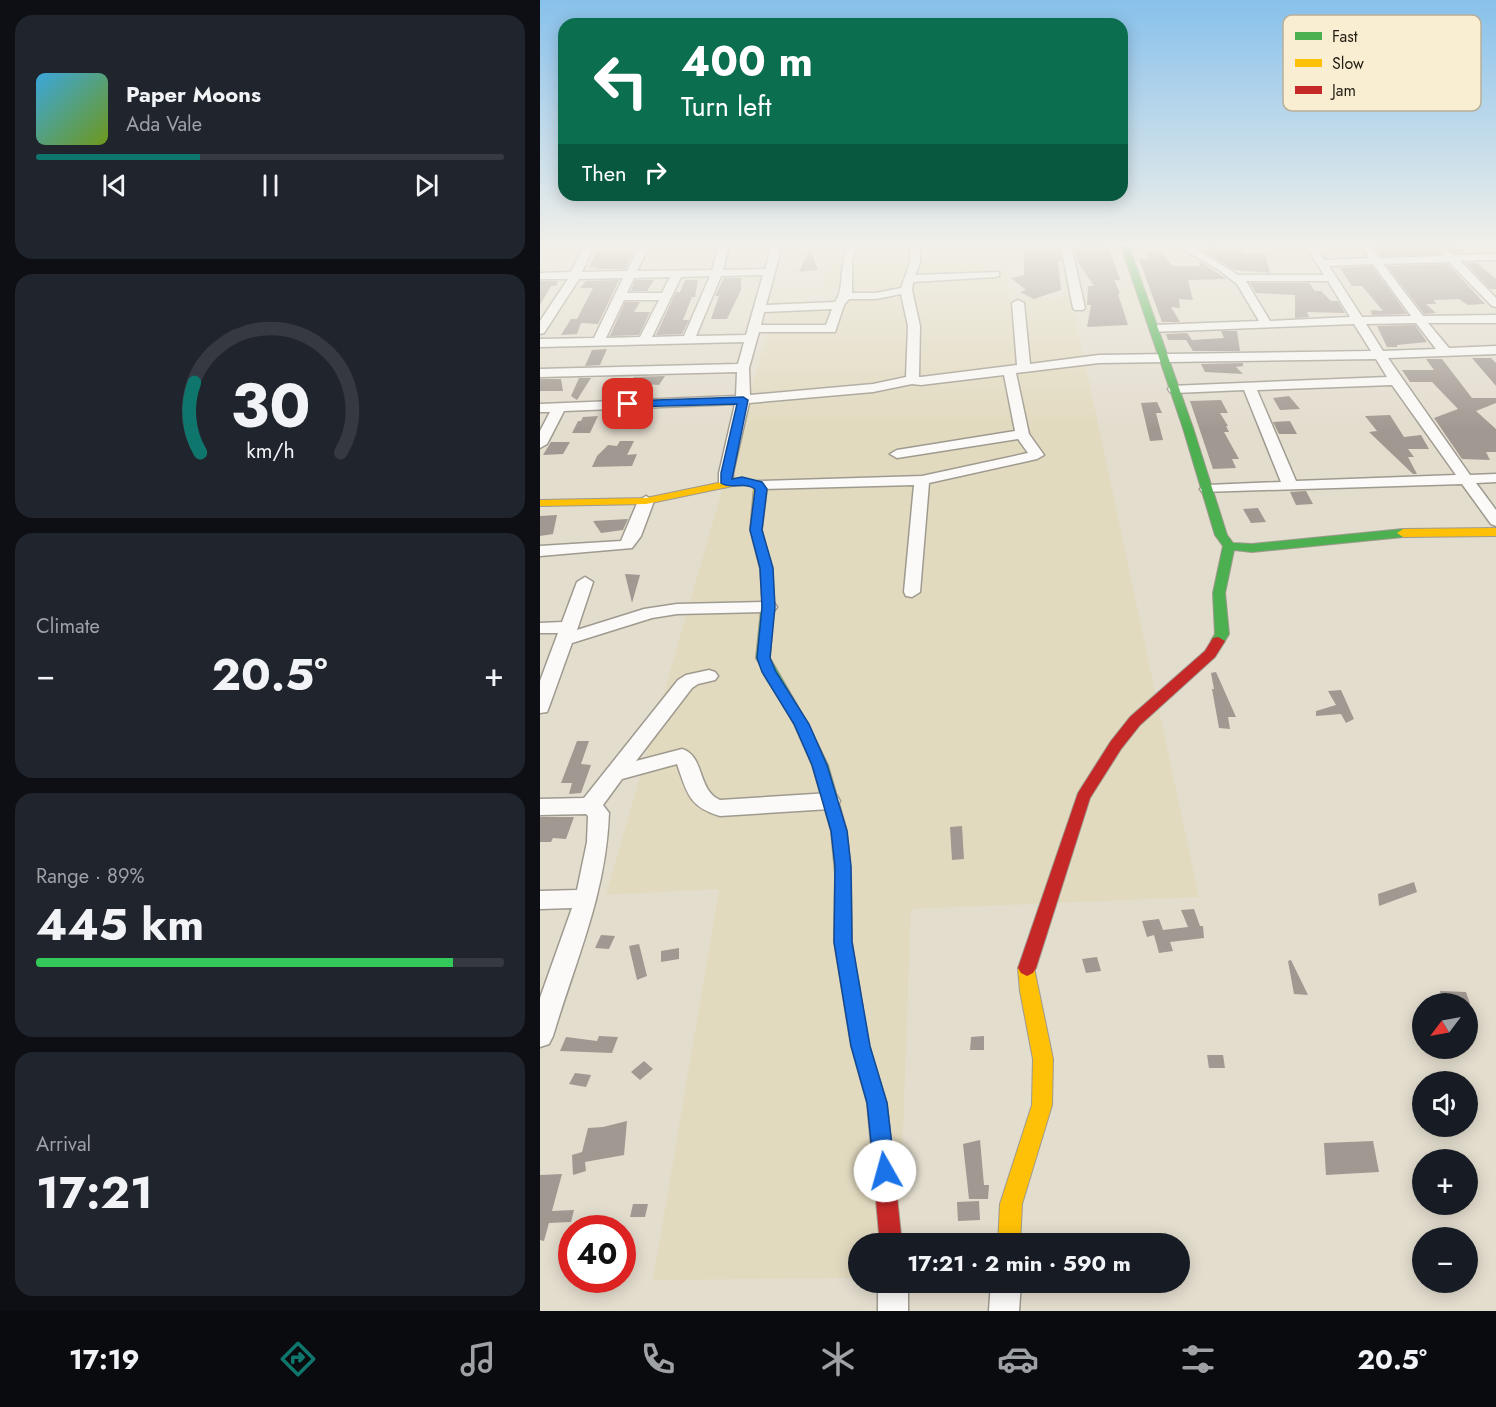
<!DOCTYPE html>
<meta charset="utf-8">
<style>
body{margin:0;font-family:Jost,sans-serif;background:#20242c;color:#f1f3f6;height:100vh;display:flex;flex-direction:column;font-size:22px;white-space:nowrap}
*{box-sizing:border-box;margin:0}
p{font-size:20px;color:#9ea1a6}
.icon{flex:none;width:33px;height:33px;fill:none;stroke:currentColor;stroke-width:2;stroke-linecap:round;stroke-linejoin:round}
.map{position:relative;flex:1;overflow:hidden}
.panel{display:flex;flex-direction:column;gap:15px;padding:15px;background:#0d0f14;width:540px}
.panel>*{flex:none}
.banner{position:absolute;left:18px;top:18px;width:570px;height:183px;border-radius:18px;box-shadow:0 3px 15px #0003;background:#0b6e4f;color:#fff;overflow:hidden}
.needle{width:39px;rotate:238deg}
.tools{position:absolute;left:872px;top:993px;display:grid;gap:12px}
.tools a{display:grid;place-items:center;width:66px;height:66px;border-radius:50%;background:#171b24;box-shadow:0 3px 15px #0003;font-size:30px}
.speed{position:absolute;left:18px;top:1215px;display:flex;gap:12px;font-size:30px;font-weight:700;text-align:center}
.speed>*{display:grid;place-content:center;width:78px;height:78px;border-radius:50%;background:#171b24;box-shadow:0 3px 15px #0003;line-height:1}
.speed .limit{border:9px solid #d22;background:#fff;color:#111}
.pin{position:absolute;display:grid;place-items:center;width:51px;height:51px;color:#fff;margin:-26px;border-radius:12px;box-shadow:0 3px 9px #0006}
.me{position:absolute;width:66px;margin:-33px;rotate:353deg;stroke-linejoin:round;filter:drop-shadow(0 0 4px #0008)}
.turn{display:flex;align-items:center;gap:21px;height:126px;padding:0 24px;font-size:27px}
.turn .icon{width:78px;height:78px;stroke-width:2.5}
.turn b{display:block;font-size:42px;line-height:51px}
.then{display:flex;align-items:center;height:57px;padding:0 24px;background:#0003;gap:12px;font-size:22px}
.big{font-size:45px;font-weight:700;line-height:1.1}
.panel .widget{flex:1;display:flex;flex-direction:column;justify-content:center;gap:9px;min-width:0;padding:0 21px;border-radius:18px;background:#20242c}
.panel .dial{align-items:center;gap:0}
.dial svg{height:156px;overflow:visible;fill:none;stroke:#363941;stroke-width:7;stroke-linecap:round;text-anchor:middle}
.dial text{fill:#f1f3f6;stroke:none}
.song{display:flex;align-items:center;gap:18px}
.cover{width:72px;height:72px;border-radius:9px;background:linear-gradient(135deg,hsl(200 70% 55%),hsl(80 70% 35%))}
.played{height:6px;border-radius:3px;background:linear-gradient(90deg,#0f766e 35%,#363941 35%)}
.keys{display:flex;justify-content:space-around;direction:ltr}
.heat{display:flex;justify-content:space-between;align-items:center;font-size:33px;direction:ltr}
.charge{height:9px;border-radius:4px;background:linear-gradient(90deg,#34c759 89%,#363941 0)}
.trip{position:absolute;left:308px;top:1233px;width:342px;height:60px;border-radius:30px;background:#171b24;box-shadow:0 3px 15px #0003;font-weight:700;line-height:60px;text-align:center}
.tabs{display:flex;height:96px;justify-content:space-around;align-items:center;background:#090b0e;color:#9ea1a6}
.tabs .icon{width:42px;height:42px}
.tabs .on{color:#0f766e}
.tabs b{font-size:27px;color:#f1f3f6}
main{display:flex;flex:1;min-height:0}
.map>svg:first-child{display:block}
.sand{fill:#e2dabf}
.building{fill:#a09891}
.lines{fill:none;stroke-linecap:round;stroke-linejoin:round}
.street-casing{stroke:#9f9a8f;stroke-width:3}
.fast-casing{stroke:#9f9a8f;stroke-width:2}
.slow-casing{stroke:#9f9a8f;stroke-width:2}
.jam-casing{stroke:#9f9a8f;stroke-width:2}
.street{fill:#fbfaf8;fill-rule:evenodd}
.fast{fill:#4caf50;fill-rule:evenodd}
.slow{fill:#ffc107;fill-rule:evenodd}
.jam{fill:#c62828;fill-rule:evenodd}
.route{fill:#1a73e8;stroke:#114b97;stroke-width:1.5}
.key{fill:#faeed2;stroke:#b9af99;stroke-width:1.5}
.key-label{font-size:16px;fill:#211d13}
</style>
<main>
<section class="panel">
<div class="widget">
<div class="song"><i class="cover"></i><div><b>Paper Moons</b><p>Ada Vale</p></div></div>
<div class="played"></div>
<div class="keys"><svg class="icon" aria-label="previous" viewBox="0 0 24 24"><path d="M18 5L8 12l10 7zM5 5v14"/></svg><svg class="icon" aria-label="pause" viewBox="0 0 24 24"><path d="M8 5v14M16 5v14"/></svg><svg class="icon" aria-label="next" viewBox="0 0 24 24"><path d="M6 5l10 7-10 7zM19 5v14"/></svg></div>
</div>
<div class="widget dial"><svg viewBox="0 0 100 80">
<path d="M14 69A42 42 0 1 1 86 69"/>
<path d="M14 69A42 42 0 0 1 11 33" stroke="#0f766e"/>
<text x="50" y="56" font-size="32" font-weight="700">30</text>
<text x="50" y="72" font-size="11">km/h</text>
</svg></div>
<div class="widget"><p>Climate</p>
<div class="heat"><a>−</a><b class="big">20.5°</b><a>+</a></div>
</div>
<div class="widget"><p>Range · 89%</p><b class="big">445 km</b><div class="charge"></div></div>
<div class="widget"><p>Arrival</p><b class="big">17:21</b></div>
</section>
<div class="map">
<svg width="956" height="1311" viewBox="0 0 956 1311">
<rect width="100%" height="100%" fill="#e3ddce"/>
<!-- sand -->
<path class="sand" d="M313,246H464L468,299L531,297L659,897L371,909L359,1243L318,1244V1278L113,1280L179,889L66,895L234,309L303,306L304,290L283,289L288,257L311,258Z"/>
<!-- building -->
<path class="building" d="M558,246L569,248L580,280H574L580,293L578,294L588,325L547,327L551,305H547L548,286H554L537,261L534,247Z
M664,246L701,249L703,253H725L730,273L694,270L661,249H666Z
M834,246H920L926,252L915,253L906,249L901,251V254L840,256Z
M270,248L278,270L259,272Z
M484,248L519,249L522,261H518L521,290L494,299L480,292L486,290L471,278L484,275Z
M56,252H93L85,269H54L56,267L49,268Z
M622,252L632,266H660L659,261L687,279L648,280L653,300L639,299L640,308L631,307L640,322H622L599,259H610L606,253Z
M925,263H937L956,279V289H950Z
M908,264L945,304L928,305L919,299L894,300L896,304H886L896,313L884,314L847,266Z
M832,266L867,314L832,315L831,310L843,311L822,286H812L800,268Z
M184,278H201V290L187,319H171L179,296H175Z
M79,280L58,324L41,323L37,334L21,335L31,319H37L53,288H40L46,281Z
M95,280H114L107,291H91Z
M145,280H158L155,297H152L143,320H149L142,334L116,335L136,292H140Z
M0,281H18L16,286H11L0,305Z
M710,283H769L775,291H781L791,301H798L805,313L767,312L769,317L755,318V295L716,293Z
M85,302H100L94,312H110L99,335L70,336Z
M875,325L887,342L857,345V347H847L837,326Z
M681,331H697L700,351H653L646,340H628L626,334L647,333L652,340L684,338Z
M67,349L60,365L45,366L52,350Z
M932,358H951L956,363V386Z
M886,359H902L932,398H956V403L936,411L956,429V452H946L950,460L922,459L894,418L918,409L892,382H870L862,370H894Z
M703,363V366L696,367L703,374L665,372L661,364Z
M125,376L119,385L90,383L94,377Z
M39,378H51L37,400L31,396Z
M0,379H21L23,391H0Z
M749,396L760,409L740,410L733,398Z
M681,400L688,413H680L688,426H686L689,432H684L699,459H692L696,468L673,469L650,401Z
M617,402L622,413H616L623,440L610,441L601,403Z
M850,415L864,437L881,435L889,449H868L874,457H868L877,474H873L829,432L837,431L825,416Z
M58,416L50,433H32L38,421H41L43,417Z
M750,421L757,434H739L733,422Z
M80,441H94L87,455L97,454L92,466L52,467L57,456L68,445L77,446Z
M11,442H30L23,454L3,455Z
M766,491L773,504L756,505L750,492Z
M718,508L726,522L711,523L703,509Z
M17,515L13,534L0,536V516Z
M88,519L83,530L61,533L53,521Z
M85,574L100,575L92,603Z
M676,672L696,717H688L690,729L679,728L672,689H674L671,673Z
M801,690L814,719L806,723L801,714L776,716V711L796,705L788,691Z
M37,741H49L41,764L51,765L41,793L29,794L32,783H21Z
M0,817H34L26,839L13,838L11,842H0Z
M422,826L424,859L412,860L410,827Z
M874,882L877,892L839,906L838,894Z
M654,909L660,926H663L664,938L630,942L633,951L619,953L614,935L607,937L602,921L619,919L623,930L648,927L641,910Z
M61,935L75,936L69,949L55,948Z
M99,944L107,976L97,980L89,946Z
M139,948V959L121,962V951Z
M557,957L561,971L546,973L542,959Z
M751,960L768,995L754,994L748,961Z
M900,991L926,992L930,1004H903Z
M59,1036L78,1037L72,1053L20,1051L26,1037L57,1041Z
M444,1036V1050H430L431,1037Z
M667,1055H683L685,1068H669Z
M104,1061L113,1069L100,1080L91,1072Z
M35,1073L51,1075L46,1087L29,1084Z
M87,1121L84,1155L45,1162L46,1171L33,1175L32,1155L42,1152L48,1128L63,1127Z
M440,1140L444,1185H449L448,1199H429L423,1144Z
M833,1141L839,1172L786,1175L784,1143Z
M22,1174L12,1211L34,1210L31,1222L9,1223L4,1241L0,1240V1175Z
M439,1201L440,1220L418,1221L417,1202Z
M93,1204H108L105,1217H90Z"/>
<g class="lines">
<!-- street casing -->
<g class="street-casing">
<path id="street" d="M44,246H54L42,272L87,271L99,246H109L97,271L172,270L179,246H189L183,270L225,269L232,246H242L226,305L295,302C304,291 300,264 307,246H317L312,260V293H336L361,288L370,263V246H380V263L375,275L459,272V276L455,277L373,282L372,290L380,326L379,377H381L477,365L472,303L478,300L484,303L490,364L559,355L831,351L814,324L611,332V326L615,325L719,321L697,284L679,270L638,246H652L698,275H784L766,246H776L785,260L829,258L821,246H831L839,258L903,256V252L907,251L914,255L956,254V260L920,261L956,298V307L952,306L909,262L843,264L883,316L956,315V323H888L909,348L956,346V354L848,358L930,475L956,474V482L936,483L956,510V526L951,524L922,484L662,492L660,489L667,485L741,482L704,390L635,393L630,392L628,389L630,386L847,377L836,359L559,363L476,373L489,434L504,455L497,459L389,483L380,592L372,597L366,596L364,592L374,485L218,489L211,485L218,481L382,476L488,453L478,439L357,458L350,454L357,450L475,431L464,375L381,385L372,384L333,392L209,403L193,473V483L186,487L179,483V473L195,404L24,411L7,444L0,448V431L10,412H0V404L196,396L197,372L0,377V369L198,364L204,342L0,347V339L54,338L83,278L39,279L4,333L0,334V321L28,279H0V273L31,272ZM833,264L871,316L822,317L789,266ZM223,275L206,335L156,336L181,276ZM170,276L144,336L112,337L141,277ZM130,277L122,293H87L94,278ZM706,281H788L810,317L730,321ZM361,294L368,326L366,377L333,384L210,395L209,368L219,332H295L304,305L309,299H336ZM84,300H119L100,337L66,338ZM292,309L286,325H221L224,312ZM876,323L896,349L843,351L826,324ZM852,385L916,475L756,481L717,390Z
M521,246H531L545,308L543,310H535L533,308Z
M106,496L114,501L101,536L92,548L0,556V546L81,541L98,501Z
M45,577L53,582L37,630L104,609L137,604L228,602L234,603L237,607L234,611L228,612L137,614L112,618L32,643L9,707L7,712L0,713V681L18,633H0V623L22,622L37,582Z
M169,670L175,672L178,676L175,680L158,684L152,688L96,761L142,749C165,756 157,790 180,800L290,793L297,796L300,801L297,806L290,809L180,816C149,807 147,793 137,764L82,779L63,805L69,813C66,895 36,959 13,1036L9,1044L0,1047V998L32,908L0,909V891L37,890L47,842L48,816L46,814L0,815V799L44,798L138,680L146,675Z
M338,1282H368V1311H338Z
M451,1282H481L479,1311H449Z"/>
</g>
<!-- fast casing -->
<g class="fast-casing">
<path id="fast" d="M581,246H589L653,428L687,535L693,543L712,544L863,529L869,533L863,537L712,552L694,550L685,593L689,634L683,644L678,645L671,641L675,634L673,593L683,546L675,535L643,428Z
M228,596L234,600L230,658L268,724L288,765L307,831L311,874L309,879L303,881L297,879L295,874L291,831L272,765L254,724L216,658L222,600Z"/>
</g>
<!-- slow casing -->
<g class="slow-casing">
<path id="slow" d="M202,478L222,483L227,489L222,530L232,569L234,600L228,604L222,600L220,569L210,530L214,487L202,484L106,504L0,506V500L106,498Z
M956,528V536L863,537L857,533L863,529Z
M487,960L493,963L513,1059L512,1105L482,1204L480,1244H458L460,1204L492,1105L493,1059L480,991L478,968L481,963Z"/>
</g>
<!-- jam casing -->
<g class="jam-casing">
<path id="jam" d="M678,637L685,641L675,657L600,725L581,749L550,798L496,968L493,973L487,976L481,973L478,968L538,793L571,741L590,717L665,651L673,638Z
M303,867L309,869L311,874L312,942L329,1046L347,1103L362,1244H340L327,1103L311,1046L294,942L295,874L297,869Z"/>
</g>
<!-- street -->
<use href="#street" class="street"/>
<!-- fast -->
<use href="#fast" class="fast"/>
<!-- slow -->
<use href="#slow" class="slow"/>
<!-- jam -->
<use href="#jam" class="jam"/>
</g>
<!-- sky -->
<linearGradient id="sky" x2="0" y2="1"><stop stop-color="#87c1eb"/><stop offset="0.57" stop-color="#f2f0e9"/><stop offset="1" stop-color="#f2f0e9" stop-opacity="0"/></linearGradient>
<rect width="956" height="430" fill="url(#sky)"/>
<!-- route -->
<path class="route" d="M203,397L208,400L192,479L202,477L222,482L227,489L222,530L233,568L235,607L230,658L236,672L269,724L287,765L307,831L311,866L312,942L330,1046L347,1103L355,1171L352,1179L345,1182L337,1179L334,1171L327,1103L311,1046L294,942L295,866L291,831L272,765L254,724L222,672L217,658L222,607L220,568L210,530L215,489C205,481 190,490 181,483V473L197,404L88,407L83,404L88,401Z"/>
<!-- legend -->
<rect x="743" y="15" width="198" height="96" rx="9" class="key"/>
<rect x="755" y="32" width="27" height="8" fill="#4caf50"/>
<rect x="755" y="59" width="27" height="8" fill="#ffc107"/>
<rect x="755" y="86" width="27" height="8" fill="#c62828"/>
<g class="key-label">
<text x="792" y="42">Fast</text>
<text x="792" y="69">Slow</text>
<text x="792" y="96">Jam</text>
</g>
</svg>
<div class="tools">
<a><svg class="needle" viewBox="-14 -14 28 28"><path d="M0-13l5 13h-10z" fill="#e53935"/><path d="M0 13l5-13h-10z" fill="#9ea1a6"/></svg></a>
<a><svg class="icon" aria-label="sound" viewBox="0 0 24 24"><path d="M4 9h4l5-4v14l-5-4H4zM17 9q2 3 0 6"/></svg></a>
<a>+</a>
<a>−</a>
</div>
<div class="speed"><div class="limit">40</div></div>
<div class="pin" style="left:88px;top:404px;background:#d93025"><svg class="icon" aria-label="arrive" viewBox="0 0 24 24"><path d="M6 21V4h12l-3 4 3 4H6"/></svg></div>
<svg class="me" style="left:345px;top:1171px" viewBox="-20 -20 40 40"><circle r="19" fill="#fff"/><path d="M0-13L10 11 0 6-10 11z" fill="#1a73e8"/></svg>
<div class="trip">17:21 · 2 min · 590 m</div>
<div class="banner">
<div class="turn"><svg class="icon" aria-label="left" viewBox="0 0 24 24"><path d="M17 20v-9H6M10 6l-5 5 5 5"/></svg><div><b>400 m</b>Turn left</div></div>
<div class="then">Then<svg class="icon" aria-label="right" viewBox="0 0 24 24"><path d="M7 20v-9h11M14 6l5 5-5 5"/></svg></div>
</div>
</div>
</main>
<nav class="tabs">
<b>17:19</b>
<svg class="icon on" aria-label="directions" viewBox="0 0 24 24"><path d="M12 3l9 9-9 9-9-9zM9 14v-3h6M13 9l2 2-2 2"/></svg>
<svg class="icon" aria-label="music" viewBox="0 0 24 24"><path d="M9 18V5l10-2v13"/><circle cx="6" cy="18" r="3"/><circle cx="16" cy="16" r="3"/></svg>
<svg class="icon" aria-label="phone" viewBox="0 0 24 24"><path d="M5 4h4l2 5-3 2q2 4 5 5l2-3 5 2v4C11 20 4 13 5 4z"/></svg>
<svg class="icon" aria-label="climate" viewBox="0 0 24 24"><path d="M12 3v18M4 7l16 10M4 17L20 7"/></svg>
<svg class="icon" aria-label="car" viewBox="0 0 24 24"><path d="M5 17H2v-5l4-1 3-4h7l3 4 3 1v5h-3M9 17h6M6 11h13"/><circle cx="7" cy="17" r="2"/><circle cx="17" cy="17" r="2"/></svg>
<svg class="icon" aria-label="filters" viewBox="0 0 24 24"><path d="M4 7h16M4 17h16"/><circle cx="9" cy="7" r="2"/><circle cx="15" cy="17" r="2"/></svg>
<b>20.5°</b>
</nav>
